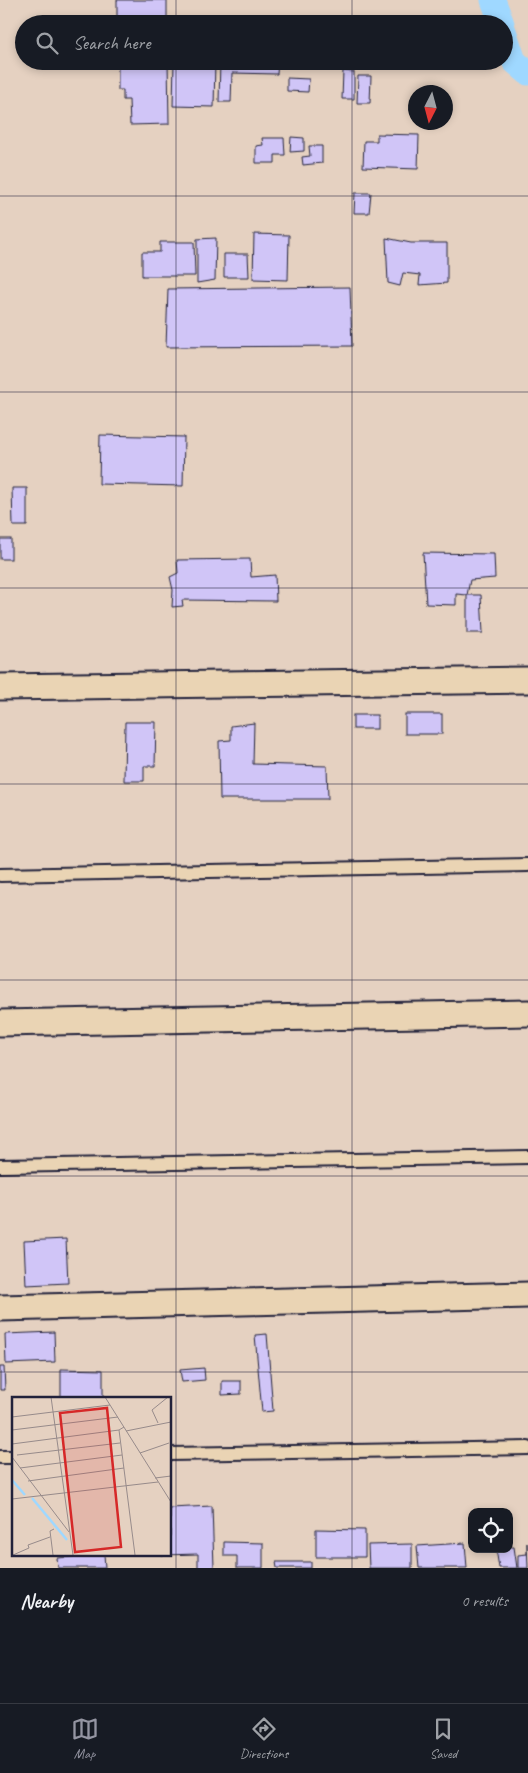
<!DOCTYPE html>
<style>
body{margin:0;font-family:Caveat,sans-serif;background:#242831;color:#f1f3f6}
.controls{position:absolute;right:15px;bottom:15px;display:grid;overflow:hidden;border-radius:10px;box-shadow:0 2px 8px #0003}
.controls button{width:45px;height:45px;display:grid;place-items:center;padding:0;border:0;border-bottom:1px solid #363941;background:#171b24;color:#f1f3f6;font:25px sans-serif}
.compass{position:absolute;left:408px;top:85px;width:45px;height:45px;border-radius:50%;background:#171b24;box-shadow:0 2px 8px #0003;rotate:186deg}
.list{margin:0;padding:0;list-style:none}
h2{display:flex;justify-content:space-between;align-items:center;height:65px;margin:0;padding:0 20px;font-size:21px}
h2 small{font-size:16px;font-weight:400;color:#9ea1a6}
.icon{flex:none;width:28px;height:28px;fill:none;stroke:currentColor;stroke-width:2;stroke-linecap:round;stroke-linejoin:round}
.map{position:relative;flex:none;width:528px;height:1568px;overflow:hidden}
.search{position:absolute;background:#171b24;box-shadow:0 2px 8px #0003;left:15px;right:15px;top:15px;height:55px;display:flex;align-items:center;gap:12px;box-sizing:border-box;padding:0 18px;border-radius:28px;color:#9ea1a6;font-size:19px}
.sheet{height:135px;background:#171b24}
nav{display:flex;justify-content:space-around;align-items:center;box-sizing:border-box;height:70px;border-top:1px solid #363941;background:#171b24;font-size:14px;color:#9ea1a6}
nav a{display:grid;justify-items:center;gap:2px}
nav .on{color:#9495a2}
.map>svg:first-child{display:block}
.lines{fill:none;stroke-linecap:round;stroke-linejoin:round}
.canal{stroke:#9fd8ff;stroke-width:25}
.building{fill:#d0c5f7;stroke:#22223b}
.service-casing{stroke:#22223b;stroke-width:16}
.minor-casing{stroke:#22223b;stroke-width:29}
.service{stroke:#ead4b4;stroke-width:12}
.minor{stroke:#ead4b4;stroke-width:25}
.grid{fill:none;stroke:#22223b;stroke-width:1;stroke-opacity:0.55}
.inset-river{fill:none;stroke:#9fd8ff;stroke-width:2.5}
.inset-road{fill:none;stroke:#978b8b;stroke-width:1}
.view{fill:#d62828;fill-opacity:0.15;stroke:#d62828;stroke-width:2.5}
.inset-edge{fill:none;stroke:#22223b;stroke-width:2.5}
</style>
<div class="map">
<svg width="528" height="1568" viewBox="0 0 528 1568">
<rect width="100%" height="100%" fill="#e5d1c1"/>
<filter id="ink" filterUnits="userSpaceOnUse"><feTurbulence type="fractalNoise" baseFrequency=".02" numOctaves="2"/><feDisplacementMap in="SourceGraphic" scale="10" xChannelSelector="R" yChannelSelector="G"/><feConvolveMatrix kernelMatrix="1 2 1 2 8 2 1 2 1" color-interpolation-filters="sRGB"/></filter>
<g filter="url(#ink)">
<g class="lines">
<g class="canal">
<path d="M493 0 502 24"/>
<path d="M504 31 514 61 528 73"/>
</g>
</g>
<g class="building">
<rect x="117" y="0" width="50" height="24"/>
<path d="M118 61H168L169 124 130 125 129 100H123V90H118Z"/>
<path d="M174 61H215L214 107 173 106Z"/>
<path d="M220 61H278L277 74 232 73 231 102H219Z"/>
<path d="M343 71 354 72V99H342Z"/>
<path d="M358 76H371L370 103H357Z"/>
<path d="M287 78 309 79 308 92 287 91Z"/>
<path d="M377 134 419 135 418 169 363 167 364 141H377Z"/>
<path d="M291 137 304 138V151L290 152Z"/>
<path d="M262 138H284L285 155H275V163H256V146L263 145Z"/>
<path d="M309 146H322V163L303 165 302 157 310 156Z"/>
<path d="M355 193H371L369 213H354Z"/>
<path d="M254 234 289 235 288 280 253 279Z"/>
<path d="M216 238 215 280 197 283V239Z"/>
<path d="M386 238 411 243H447V283L419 285 420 275 403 273 400 286 388 283Z"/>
<path d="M160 242H194L195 276H142V252H160Z"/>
<path d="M224 254H248L249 277H224Z"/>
<path d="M350 287 352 346 166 347 168 289Z"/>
<path d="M100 435 184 437 183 486 99 484Z"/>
<path d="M12 488H27V526H13Z"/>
<rect x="0" y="539" width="11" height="20"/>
<path d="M423 553 494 554 495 578 470 580 467 595 456 594V605L426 604Z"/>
<path d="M250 559 251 577 275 575 276 601 182 600 183 606 172 607 173 590 170 577 178 573 177 560Z"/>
<path d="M467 595H481L483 633H467Z"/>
<rect x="405" y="714" width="37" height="20"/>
<rect x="353" y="715" width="24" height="14"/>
<path d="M125 722H156L155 766H144V781H124Z"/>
<path d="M254 723 253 764 327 766 328 799H220L219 741 231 740V726Z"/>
<path d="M66 1239 68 1283 26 1285 24 1241Z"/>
<path d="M54 1332 55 1362 6 1364 5 1334Z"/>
<path d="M267 1334 273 1411 262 1412 255 1335Z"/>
<path d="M0 1367H4L5 1390H0Z"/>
<path d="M204 1368 205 1380 182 1382 180 1370Z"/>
<path d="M61 1369 103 1370V1398H61Z"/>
<path d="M222 1381H241V1394L222 1395Z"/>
<path d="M212 1506 214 1568H198V1554L162 1555 170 1554V1508Z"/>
<path d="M316 1529 365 1530V1557H316Z"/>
<path d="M224 1542 263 1543V1568H237V1556H224Z"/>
<path d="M465 1543 467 1568H419L417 1546Z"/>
<path d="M527 1543 528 1568H518V1555L527 1554Z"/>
<path d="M412 1544V1568H369L368 1545Z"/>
<path d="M509 1547H514L517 1568H499L496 1549H509Z"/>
<path d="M104 1554 105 1568H58L57 1558Z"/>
<path d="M276 1562H311V1568H277Z"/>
</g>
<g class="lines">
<g class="service-casing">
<g id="service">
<path d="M0 875 528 865"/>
<path d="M0 1166 528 1157"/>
<path d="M170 1454 528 1448"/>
<path d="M0 1457H14"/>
</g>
</g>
<g class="minor-casing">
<g id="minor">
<path d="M0 687 528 680"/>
<path d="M0 1023 528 1013"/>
<path d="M0 1308 528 1295"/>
</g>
</g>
<use href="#service" class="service"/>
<use href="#minor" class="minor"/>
</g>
</g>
<path class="grid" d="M176 0V24M352 0V24M176 61V1568M352 61V1568M0 196H528M0 392H528M0 588H528M0 784H528M0 980H528M0 1176H528M0 1372H528"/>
<g transform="translate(12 1397)">
<rect width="159" height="159" fill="#e5d1c1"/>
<path class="inset-river" d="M0 83 13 98M20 101 55 143"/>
<path class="inset-road" d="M39 0 61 158M93 0 159 105M0 20 98 8M146 26 140 13 156 0M112 30 107 33 123 158M0 33 106 20M114 34 159 25M0 47 107 33M128 56 157 46M5 58 108 46M0 60 57 135M8 71 110 58M143 81 159 79M16 84 112 71M0 102 146 85M1 158 17 151 16 148 38 140M41 158 38 134 42 132"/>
<path class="view" d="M95 11 109 150 63 155 48 16Z"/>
<rect width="159" height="159" class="inset-edge"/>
</g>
</svg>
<div class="controls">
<button><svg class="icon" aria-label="locate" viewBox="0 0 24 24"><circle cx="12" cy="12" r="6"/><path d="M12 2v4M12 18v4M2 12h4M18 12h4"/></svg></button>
</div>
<svg class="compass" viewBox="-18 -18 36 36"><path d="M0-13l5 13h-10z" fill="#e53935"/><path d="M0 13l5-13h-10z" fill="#9ea1a6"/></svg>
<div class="search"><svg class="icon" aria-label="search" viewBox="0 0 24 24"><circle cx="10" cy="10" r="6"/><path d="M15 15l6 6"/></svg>Search here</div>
</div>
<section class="sheet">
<h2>Nearby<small>0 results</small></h2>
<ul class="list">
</ul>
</section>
<nav>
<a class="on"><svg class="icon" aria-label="map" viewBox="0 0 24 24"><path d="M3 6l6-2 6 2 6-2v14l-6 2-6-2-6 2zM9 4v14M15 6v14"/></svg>Map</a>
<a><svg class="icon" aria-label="directions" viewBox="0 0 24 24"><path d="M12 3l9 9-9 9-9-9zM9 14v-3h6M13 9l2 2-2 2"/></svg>Directions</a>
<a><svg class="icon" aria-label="saved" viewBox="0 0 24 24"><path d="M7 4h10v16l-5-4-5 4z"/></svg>Saved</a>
</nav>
